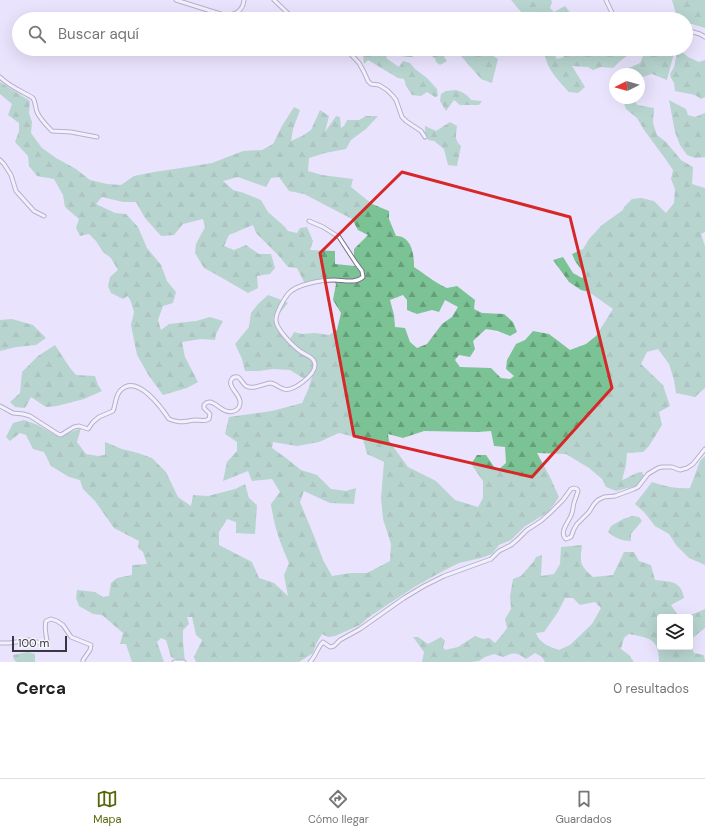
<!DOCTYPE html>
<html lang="es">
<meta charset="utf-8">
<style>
body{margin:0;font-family:"DM Sans",sans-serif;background:#f6f6f6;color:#222}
.controls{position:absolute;right:12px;bottom:12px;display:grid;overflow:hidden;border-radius:4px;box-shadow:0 4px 16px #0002}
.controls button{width:36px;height:36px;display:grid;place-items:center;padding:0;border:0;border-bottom:1px solid #e0e0e0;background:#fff;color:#222;font:20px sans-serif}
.compass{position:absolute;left:609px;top:68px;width:36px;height:36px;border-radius:50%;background:#fff;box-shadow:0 4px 16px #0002;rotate:265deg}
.scale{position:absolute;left:12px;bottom:10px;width:55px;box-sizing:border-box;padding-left:4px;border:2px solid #3a3744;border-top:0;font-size:11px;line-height:14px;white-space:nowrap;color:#3a3744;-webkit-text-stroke:3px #f5f4fa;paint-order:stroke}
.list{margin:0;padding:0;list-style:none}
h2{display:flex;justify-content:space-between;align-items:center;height:52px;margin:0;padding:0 16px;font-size:17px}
h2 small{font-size:13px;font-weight:400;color:#767676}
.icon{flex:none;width:22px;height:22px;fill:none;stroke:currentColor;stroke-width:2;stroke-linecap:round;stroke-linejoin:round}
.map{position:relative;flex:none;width:705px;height:662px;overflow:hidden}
.search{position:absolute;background:#fff;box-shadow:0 4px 16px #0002;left:12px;right:12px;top:12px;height:44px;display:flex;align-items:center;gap:10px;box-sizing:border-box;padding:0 14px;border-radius:22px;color:#767676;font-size:15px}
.sheet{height:116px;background:#fff}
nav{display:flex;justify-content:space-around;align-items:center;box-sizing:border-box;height:56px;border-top:1px solid #e0e0e0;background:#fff;font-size:11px;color:#767676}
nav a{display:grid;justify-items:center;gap:2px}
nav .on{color:#586509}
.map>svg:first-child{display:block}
.forest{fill:url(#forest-firs);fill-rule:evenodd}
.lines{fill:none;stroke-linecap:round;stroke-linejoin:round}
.street-casing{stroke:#78718d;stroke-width:5}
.street{stroke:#fff;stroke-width:3}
.marked{fill:none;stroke:#d62828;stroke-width:3;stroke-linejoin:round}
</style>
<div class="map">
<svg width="705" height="662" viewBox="0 0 705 662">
<defs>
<pattern id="forest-firs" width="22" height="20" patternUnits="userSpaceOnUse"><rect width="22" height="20" fill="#7bc294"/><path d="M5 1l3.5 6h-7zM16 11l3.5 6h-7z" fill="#669e7a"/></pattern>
</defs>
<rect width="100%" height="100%" fill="#eae3fd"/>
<g class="forest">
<path d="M511 0H551L552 2 550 8 554 12 565 6 572 15 589 13V16L585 17V19H543L538 18V19H518L522 13Z"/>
<path d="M672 0H705V28L692 24H686V19H680L676 14Z"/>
<path d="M361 49H409L408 50 413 57H407L388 54 386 58 399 67 403 61 410 63 415 69 427 78 437 89 438 96 435 97 427 92 421 96 412 95 406 86 404 79 398 78 368 60 364 64 363 56Z"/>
<path d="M420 49H461L471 56 478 52 490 54 498 59 492 83 481 79 461 56 453 55 447 53 444 57 447 61 440 65 436 62 435 58Z"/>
<path d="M545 49H551L557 59 564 57 561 53 560 49H643C630 52 623 58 613 68L601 67 593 70 588 67 572 66 585 87 578 93 569 92C559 81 543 66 545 49Z"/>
<path d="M656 49H675L667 80 652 74 639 78V74H622V71L640 63 643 56 655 50Z"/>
<path d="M678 49H679L688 57 699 62 705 60V97L701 99 695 95 675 91 674 83 671 78 670 74 674 67Z"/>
<path d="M0 82 30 101 29 113 32 122 31 133 42 148 56 158 76 169 90 180 107 184 121 185 134 176 154 172 181 168 212 163 243 151 262 150 273 144 282 126 294 107 300 110 293 129 291 141 302 136 311 130 320 110 329 116 325 132 336 116 340 117 341 128 344 126 347 120H359L366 116H378L366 129 351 140 346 149 325 153 309 158 308 171 322 175 353 179 351 187 372 204 389 211V219L396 236C398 236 400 236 402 237 413 242 414 257 414 267 425 274 435 283 447 288L457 286 475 300 474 309 482 313 504 314 513 322 517 332 510 336 498 331 486 329 473 341 475 349 470 357 459 355 455 360 460 367 491 368 501 378 510 379 514 376 506 369 507 360 516 344 525 340 533 331 549 334 570 350 586 344 596 336 613 309 589 292 581 290 569 282 553 260 563 257 573 273 582 278 586 276 575 261 572 254 583 249 589 239 602 225 623 210 624 207 632 199 641 198 654 201 666 213 674 203 675 189 671 179 673 170 664 157 644 130 637 118 626 109 622 98H634L637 105 654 108 653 123 657 135 666 142 681 160 693 167 692 184 705 188V232L701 234 705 246V388L695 397 676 393 674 380 669 364 658 349 647 352 641 364 663 385 670 406 659 412 662 425 649 446 643 452 627 453 626 465 622 480C629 478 635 472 642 472L644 476 636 486 616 491 606 487 602 479 589 468 566 454 537 453 550 477 559 497 548 512 524 527 511 540 499 545 492 554 481 558 459 563 443 571 416 586 369 617 360 625 335 636 328 637 322 634 316 644 313 653 299 662H196L194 657 202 640 196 635 192 617H187L189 624 183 630V642L185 662H181L171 657 166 640 161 638 157 642 164 662H132L126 644H120L123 633 102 615 93 614 79 606 76 598 77 590 95 592 103 597 109 596 111 583 117 578 132 575V565L147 564 143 552 138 548 139 541 114 528 95 501 83 489 80 480 69 477 51 466 44 452 33 449 26 435 20 433 10 441 6 437 13 423 24 420 38 425 59 437 81 428 77 442 86 454 98 456 105 455V442L122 449 138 453 152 458 166 472 178 497 191 506 193 495 208 496 235 489 245 484 249 498 257 505 255 534 236 533V522L227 519 219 532V545L252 562 259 578 274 583 288 596 284 575 289 563C280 543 274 526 271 504L280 492 272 479 252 481 248 471 223 481 227 462 237 451V442L225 434 229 417 272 411 302 403 308 390 312 377 303 378 290 370 273 369 259 371H245L242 359 235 344 249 327 251 313 258 304 268 295 279 299 288 303 277 316 273 318C275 328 281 335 289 341L294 332 302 334 315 333 329 335 337 330 341 313 333 300 336 284 332 278 321 279 305 284 297 268 288 267 278 255 256 233 253 225 229 235 224 246 234 250 246 245 259 254H271L275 268 270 274 257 276 258 288 248 293 217 275 204 268 195 253 196 244 205 227 203 219 183 224 174 235 161 236 145 218 136 202H123L102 197 96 204 115 213 126 214 138 227 147 248 161 265 167 281 176 292 173 303 163 306 158 320 161 330 169 324 196 321 210 317 223 321 216 334 215 340 201 339 182 342 185 357 198 382 187 388 163 395 149 376 137 355 131 325 134 312 131 302 128 296 123 299 111 293 108 286 110 277 118 270 111 258 103 252 96 241 89 234 80 236 76 228 79 219 65 207 63 195 54 179 37 176 29 166 28 156 15 142 19 131V123L8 115 12 104 0 94ZM238 177 266 187 271 178 279 177 289 191 304 194 352 219 358 230 368 235 354 249V258L363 272 361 273 355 266 335 264V251L310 250 313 241 307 227 300 228 297 233 288 231 284 226 268 212 261 200 244 193 233 190 223 181ZM403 295 407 300V310L417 314 432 310 439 312 445 300 458 307 452 317 442 324 427 344 417 348 410 342 405 328 395 327 394 315 390 300ZM424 431 478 432 491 431 494 446 505 447 506 463 497 471 486 455H477L471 464 483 481V498L478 507 455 500 436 481 408 467 389 441 388 434 403 438ZM339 433 363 439 367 454 384 462 381 498 383 519 391 544 390 561 367 573H351L332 576 323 560 316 541 300 502 304 491 330 503 354 504 356 488 346 491 331 489 317 475 301 470 286 458 272 448 273 442 297 446 319 442Z"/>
<path d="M456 90C462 92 467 94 471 100L482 101 479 105H460L454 100 446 111 440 101 441 94 446 91Z"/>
<path d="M669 100 686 109 688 115 695 117 705 113V157L695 158 687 155 680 145 675 132Z"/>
<path d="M450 122 457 126C456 135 454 140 461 146L457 166 448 165 444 149 434 141 428 140 425 133V126L436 131Z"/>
<path d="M12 319 33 325 46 338 36 345 16 347 0 351V320Z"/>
<path d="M55 345 70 368 76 375 95 376 98 385 102 391 84 399 57 406 46 407 31 397 25 408 15 407 10 402 20 393 22 372 38 356Z"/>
<path d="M705 456V565L689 558 676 545 669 534 655 526 644 512 635 504 652 482C664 486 676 489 690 488L700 461Z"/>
<path d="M632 516 639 517 642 521 631 534V541C622 541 615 538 608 532L611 526 623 519Z"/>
<path d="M582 545C580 562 579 565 593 577L613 575 624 552H634L639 561 651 565 655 580C670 582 681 580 684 598L671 605 679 617H660V647H690V643L694 653 704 655 705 662H659C659 638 649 638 629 634L624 638 621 649 629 655 634 662H545L542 657 535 653 526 659C516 652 514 652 503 657L494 654 485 657 479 661 470 662H422L424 652 413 637H418L428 644 441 637 445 641 443 647 445 650 458 647 475 636 483 639 489 638 495 643 502 635 507 628 505 619 511 609 510 596 513 579 521 576 534 561 536 557 542 555 541 576 554 574 560 564 561 547ZM565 598H573L580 605 595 602 601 608 592 624 570 645 559 650C550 647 539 643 536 633L544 632 558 612Z"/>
<path d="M705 609V628L690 640V617H681L696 613Z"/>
<path d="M28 652 35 654V662H17L14 660 13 655Z"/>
</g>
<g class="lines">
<g class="street-casing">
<g id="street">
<path d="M176 0 227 16C237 14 243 10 244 0"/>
<path d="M274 0 294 19"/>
<path d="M606 0 615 19"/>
<path d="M686 30 700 34 705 37"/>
<path d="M346 49 359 63 364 72 368 81 371 84 379 85 387 90 393 96 396 100 402 117 406 121 421 131 425 137"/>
<path d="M0 77C10 87 22 91 33 98 36 103 35 107 37 112 40 119 46 125 52 131L71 132 97 137"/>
<path d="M0 160 4 164 11 175 16 191 34 211 44 216"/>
<path d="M0 406 13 413 23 414 30 416 58 434 61 435 74 427 79 426 88 429 93 422 99 417 113 411C116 404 115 395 121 390 137 374 161 407 169 419 180 424 185 421 196 420 201 420 205 422 209 419L210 414 204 408V405C205 404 206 402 209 402 216 401 223 415 234 411 237 410 238 409 239 407 243 399 235 393 232 387 229 382 231 376 238 377 241 379 243 384 246 386 253 390 263 384 270 383 275 383 279 388 284 389 293 392 315 375 315 365 315 357 305 355 300 351 293 346 277 330 276 321 275 314 284 299 288 294 296 284 322 280 334 280 343 280 355 284 363 277L362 271 356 263 339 237 323 227 309 221"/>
<path d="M0 643H9L29 640 44 644 46 643 47 641C46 634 44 628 46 621L51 619 57 621 63 625 71 637 91 645 90 650 83 660V662"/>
<path d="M174 662H184"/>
<path d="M310 662C316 656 317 648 323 642L330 647 334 646 340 640 360 629 404 598 424 586 444 576 491 559 499 551 511 545 518 539 527 530 541 521 550 513 563 500 571 489 574 488 577 489 578 491C577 495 575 499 574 503 573 506 573 510 572 513 570 521 558 532 566 539L571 537 574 529 577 524 589 512 594 504 598 500 604 497 615 496 634 489 638 487 648 474 658 468 662 467H672L680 470 687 468 693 464 705 449"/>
</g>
</g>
<use href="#street" class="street"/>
</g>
<path d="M0 0H705V662H0ZM402 172 570 217 612 388 532 477 354 436 320 253Z" fill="#eae3fd" fill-opacity=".55" fill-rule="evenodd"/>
<path class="marked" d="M402 172 570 217 612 388 532 477 354 436 320 253Z"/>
</svg>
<div class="controls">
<button><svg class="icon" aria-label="layers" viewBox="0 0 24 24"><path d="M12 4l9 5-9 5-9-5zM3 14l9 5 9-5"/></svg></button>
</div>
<svg class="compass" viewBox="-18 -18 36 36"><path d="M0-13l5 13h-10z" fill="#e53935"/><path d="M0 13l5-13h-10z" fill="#767676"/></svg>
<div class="scale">100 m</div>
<div class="search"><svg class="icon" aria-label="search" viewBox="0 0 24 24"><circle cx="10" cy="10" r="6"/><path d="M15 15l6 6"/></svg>Buscar aquí</div>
</div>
<section class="sheet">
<h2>Cerca<small>0 resultados</small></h2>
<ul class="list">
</ul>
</section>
<nav>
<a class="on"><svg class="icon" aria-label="map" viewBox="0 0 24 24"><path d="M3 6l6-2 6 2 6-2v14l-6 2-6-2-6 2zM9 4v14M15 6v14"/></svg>Mapa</a>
<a><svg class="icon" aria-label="directions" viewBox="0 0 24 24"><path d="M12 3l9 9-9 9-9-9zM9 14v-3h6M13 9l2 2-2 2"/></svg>Cómo llegar</a>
<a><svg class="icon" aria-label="saved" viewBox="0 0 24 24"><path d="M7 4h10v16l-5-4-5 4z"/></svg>Guardados</a>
</nav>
